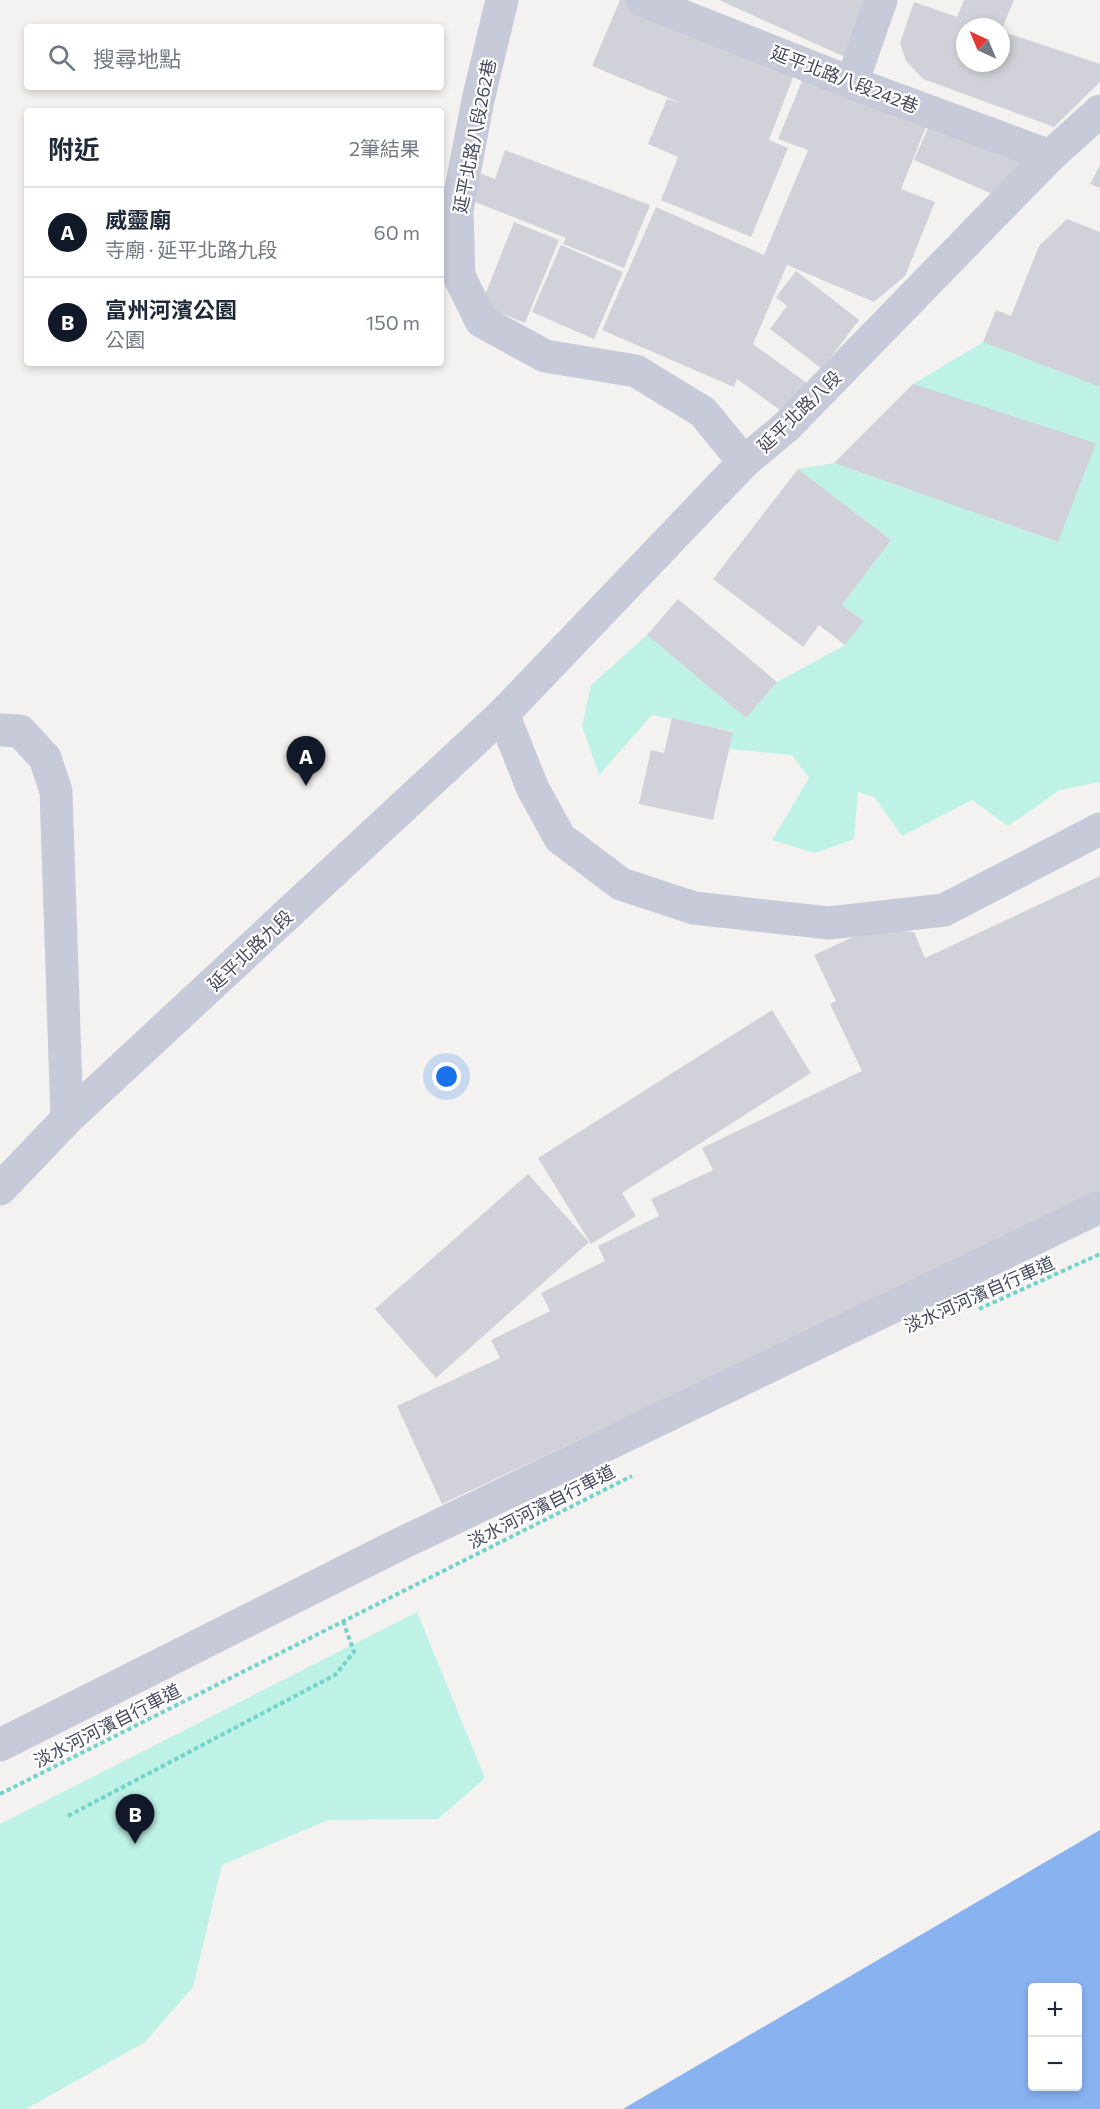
<!DOCTYPE html>
<html lang="zh-TW">
<meta charset="utf-8">
<style>
body{margin:0;font-family:Commissioner,"Noto Sans TC",sans-serif;background:#f6f6f7;color:#1f2937}
.controls{position:absolute;right:18px;bottom:18px;display:grid;overflow:hidden;border-radius:6px;box-shadow:0 3px 9px #0003}
.controls button{width:54px;height:54px;display:grid;place-items:center;padding:0;border:0;border-bottom:2px solid #e0e1e3;background:#fff;color:#1f2937;font:30px sans-serif}
.compass{position:absolute;left:956px;top:18px;width:54px;height:54px;border-radius:50%;background:#fff;box-shadow:0 3px 9px #0003;rotate:316deg}
.you{position:absolute;left:447px;top:1077px;width:21px;height:21px;margin:-15px;border:4px solid #fff;border-radius:50%;background:#1a73e8;box-shadow:0 0 0 9px #1a73e833}
.badge{display:grid;place-items:center;width:39px;height:39px;border-radius:50%;background:#111827;color:#fff;font-size:20px;font-weight:700}
.pin{position:absolute;translate:-50% -50px;filter:drop-shadow(0 2px 3px #0008)}
.pin::after{content:'';position:absolute;top:32px;width:21px;height:18px;background:inherit;clip-path:polygon(0 0,100% 0,50% 100%)}
.list{margin:0;padding:0;list-style:none}
h2{display:flex;justify-content:space-between;align-items:center;height:78px;margin:0;padding:0 24px;font-size:26px}
h2 small{font-size:20px;font-weight:400;color:#747a83}
.list li{display:grid;grid-template-columns:39px 1fr auto;gap:18px;align-items:center;box-sizing:border-box;height:90px;padding:0 24px;border-top:2px solid #e0e1e3}
.list b{display:block;font-size:22px;white-space:nowrap}
.list p{margin:0;font-size:20px;white-space:nowrap;color:#747a83}
.list em{font-size:20px;font-style:normal;color:#747a83}
.icon{flex:none;width:33px;height:33px;fill:none;stroke:currentColor;stroke-width:2;stroke-linecap:round;stroke-linejoin:round}
.map{position:relative;flex:none;width:1100px;height:2109px;overflow:hidden}
.search{position:absolute;background:#fff;box-shadow:0 3px 9px #0003;left:24px;top:24px;width:420px;height:66px;display:flex;align-items:center;gap:15px;box-sizing:border-box;padding:0 21px;border-radius:6px;color:#747a83;font-size:22px}
.panel{position:absolute;background:#fff;box-shadow:0 3px 9px #0003;left:24px;top:108px;width:420px;height:258px;border-radius:6px}
.map>svg:first-child{display:block}
.green{fill:#bef2e7}
.water{fill:#89b2f1;fill-rule:evenodd}
.building{fill:#d1d1d9;fill-rule:evenodd}
.lines{fill:none;stroke-linecap:round;stroke-linejoin:round}
.path{stroke:#74d3ca;stroke-width:4;stroke-dasharray:4.5 3;stroke-linecap:butt}
.minor{stroke:#c7cad9;stroke-width:33}
.labels{text-anchor:middle;dominant-baseline:central;stroke-width:4.5;stroke-linejoin:round;paint-order:stroke}
.street-label{font-size:18px;fill:#484b60;stroke:#fff}
</style>
<div class="map">
<svg width="1100" height="2109" viewBox="0 0 1100 2109">
<rect width="100%" height="100%" fill="#f4f2f1"/>
<g class="green">
<path d="M983 342 1100 387V782L1060 790 1008 826 972 800 902 836 874 797 858 792 854 839 815 853 772 840 809 778 792 755 729 749 733 731 652 715 599 775 582 726 591 685 647 635 746 718 777 682 845 645 864 621 842 605 891 540 798 469 834 463 1058 542 913 384Z"/>
<path d="M417 1612 485 1778 438 1819 328 1820 222 1865 193 1987 145 2042 26 2109H0V1824Z"/>
</g>
<path class="water" d="M1100 1830V2109H623ZM1032 1988H1078V2086H1032Z"/>
<g class="building">
<path d="M620 0H679L803 51 769 140 788 148 751 237 661 200 678 157 648 144 667 99 681 103 592 66Z"/>
<path d="M719 0H889L858 63Z"/>
<path d="M964 0H1014L1001 31 1100 64V82L1054 127 923 79 906 61 900 43 914 2 957 17ZM965 27H1001V63H965Z"/>
<path d="M812 57 934 107 901 189 935 202 905 276 874 302 787 265 753 344 811 386 787 415 737 379 734 387 602 330 656 207 764 255 808 150 778 139Z"/>
<path d="M936 110 1026 149 1004 199 914 160Z"/>
<path d="M505 150 650 205 624 268 563 244 566 238 470 200 480 173 495 179Z"/>
<path d="M1100 165V188L1090 184Z"/>
<path d="M1067 219 1100 232V387L983 342 996 310 1011 316 1039 246Z"/>
<path d="M514 222 559 240 525 323 481 305Z"/>
<path d="M561 245 623 272 594 339 532 312Z"/>
<path d="M796 271 859 320 822 369 770 329 787 306 776 297Z"/>
<path d="M913 384 1096 443 1058 542 834 463Z"/>
<path d="M798 469 891 540 842 605 864 621 845 645 819 625 803 647 713 579Z"/>
<path d="M678 599 777 682 746 718 647 635Z"/>
<path d="M672 718 733 732 713 820 639 804 651 750 664 753Z"/>
<path d="M1100 876V1194L442 1504 397 1406 500 1358 491 1340 550 1311 541 1293 605 1261 598 1246 659 1216 651 1199 713 1170 702 1148 862 1071 830 1004 836 1001 814 955 870 929 914 932 925 958Z"/>
<path d="M772 1010 811 1073 622 1193 636 1216 591 1244 538 1158Z"/>
<path d="M528 1174 589 1242 436 1378 375 1309Z"/>
</g>
<g class="lines">
<g class="path">
<path d="M979 1309 1100 1254"/>
<path d="M0 1794 632 1476"/>
<path d="M68 1816 335 1675 354 1652 343 1621"/>
</g>
<g class="minor">
<path d="M502 0 478 100 457 210 459 276 481 321 545 356 636 371 703 412 744 462"/>
<path d="M642 0 852 83 1050 156"/>
<path d="M852 83 881 0"/>
<path d="M503 714 533 789 560 838 621 884 694 908 829 923 944 910 1100 829"/>
<path d="M0 730 20 731 45 758 56 791 67 1119"/>
<path d="M0 1189 67 1119 503 714 744 462 787 426 1050 156 1100 111"/>
<path d="M0 1745 392 1548 1100 1207"/>
</g>
</g>
<g class="labels">
<g class="street-label">
<text transform="translate(845 79) rotate(21)">延平北路八段242巷</text>
<text transform="translate(474 136) rotate(-79)">延平北路八段262巷</text>
<text transform="translate(799 411) rotate(-44)">延平北路八段</text>
<text transform="translate(250 950) rotate(-43)">延平北路九段</text>
<text transform="translate(979 1294) rotate(-24)">淡水河河濱自行車道</text>
<text transform="translate(541 1506) rotate(-27)">淡水河河濱自行車道</text>
<text transform="translate(107 1725) rotate(-27)">淡水河河濱自行車道</text>
</g>
</g>
</svg>
<div class="controls">
<button>+</button>
<button>−</button>
</div>
<svg class="compass" viewBox="-18 -18 36 36"><path d="M0-13l5 13h-10z" fill="#e53935"/><path d="M0 13l5-13h-10z" fill="#747a83"/></svg>
<div class="you"></div>
<div class="pin badge" style="left:306px;top:786px">A</div>
<div class="pin badge" style="left:135px;top:1844px">B</div>
<div class="search"><svg class="icon" aria-label="search" viewBox="0 0 24 24"><circle cx="10" cy="10" r="6"/><path d="M15 15l6 6"/></svg>搜尋地點</div>
<section class="panel">
<h2>附近<small>2筆結果</small></h2>
<ul class="list">
<li><span class="badge">A</span><div><b>威靈廟</b><p>寺廟 · 延平北路九段</p></div><em>60 m</em></li>
<li><span class="badge">B</span><div><b>富州河濱公園</b><p>公園</p></div><em>150 m</em></li>
</ul>
</section>
</div>
